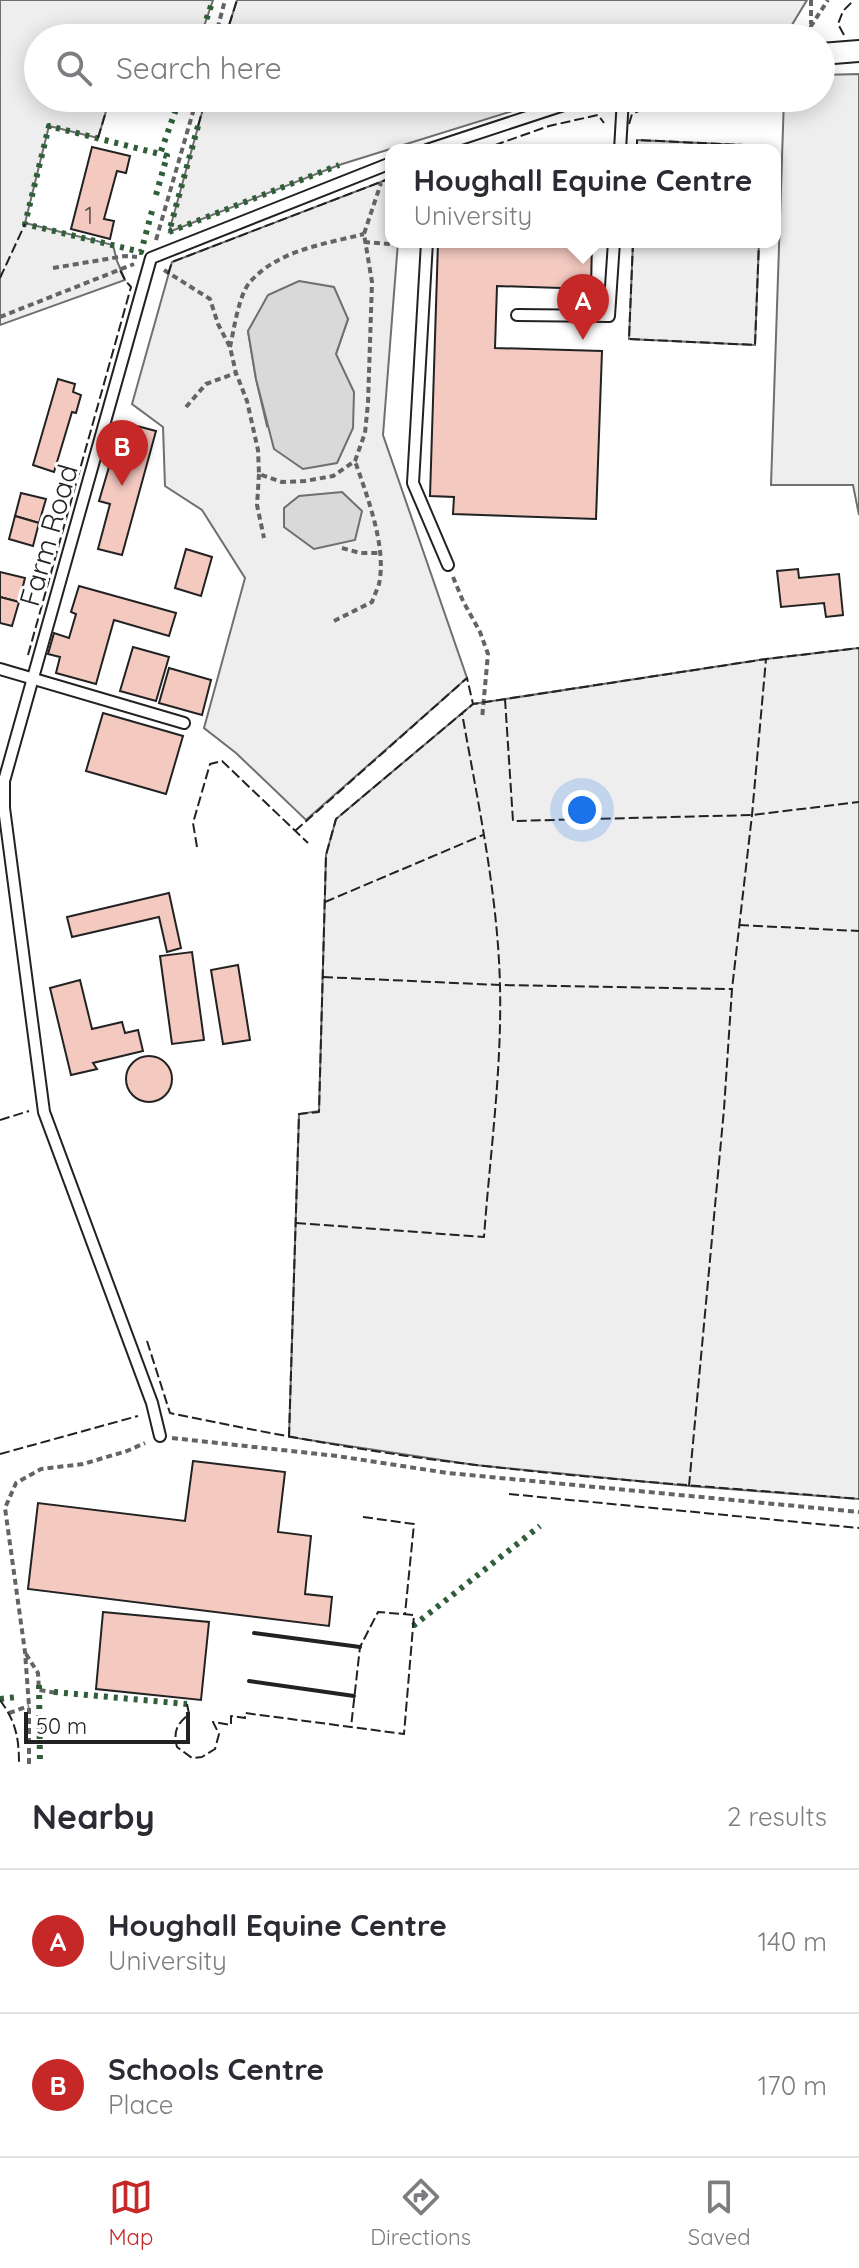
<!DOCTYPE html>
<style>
body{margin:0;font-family:Quicksand,sans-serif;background:#f2f2f3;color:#2b2b33}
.scale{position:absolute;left:24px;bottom:20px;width:166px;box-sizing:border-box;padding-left:8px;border:4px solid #222;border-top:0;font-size:22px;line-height:28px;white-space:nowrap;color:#222;-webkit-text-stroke:6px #fff;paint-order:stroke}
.you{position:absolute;left:582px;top:810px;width:28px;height:28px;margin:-20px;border:6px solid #fff;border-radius:50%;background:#1a73e8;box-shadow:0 0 0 12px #1a73e833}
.badge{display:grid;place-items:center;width:52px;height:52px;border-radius:50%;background:#c62828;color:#fff;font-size:26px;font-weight:700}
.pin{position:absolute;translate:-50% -66px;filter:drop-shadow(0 2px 4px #0008)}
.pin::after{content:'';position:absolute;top:42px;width:28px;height:24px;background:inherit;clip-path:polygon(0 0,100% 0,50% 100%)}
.popup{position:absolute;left:385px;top:144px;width:396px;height:104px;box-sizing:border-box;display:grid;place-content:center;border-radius:16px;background:#fff;filter:drop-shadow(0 2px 6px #0005);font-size:26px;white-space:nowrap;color:#7c7c81}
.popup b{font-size:30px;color:#2b2b33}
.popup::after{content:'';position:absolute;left:50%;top:100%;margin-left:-16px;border:16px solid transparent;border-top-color:#fff}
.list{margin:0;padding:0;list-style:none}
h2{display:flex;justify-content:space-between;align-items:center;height:104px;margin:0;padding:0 32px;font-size:34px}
h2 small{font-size:26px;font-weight:400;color:#7c7c81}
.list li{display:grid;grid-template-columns:52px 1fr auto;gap:24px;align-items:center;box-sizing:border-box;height:144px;padding:0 32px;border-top:2px solid #e1e1e2}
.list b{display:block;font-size:30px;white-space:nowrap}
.list p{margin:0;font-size:26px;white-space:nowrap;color:#7c7c81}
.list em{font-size:26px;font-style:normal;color:#7c7c81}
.icon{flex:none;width:44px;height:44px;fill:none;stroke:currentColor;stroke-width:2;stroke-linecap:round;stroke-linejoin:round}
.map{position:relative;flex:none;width:859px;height:1764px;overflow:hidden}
.search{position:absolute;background:#fff;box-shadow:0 4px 20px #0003;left:24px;right:24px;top:24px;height:88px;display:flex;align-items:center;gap:20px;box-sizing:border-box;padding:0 28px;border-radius:44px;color:#7c7c81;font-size:30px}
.sheet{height:392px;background:#fff}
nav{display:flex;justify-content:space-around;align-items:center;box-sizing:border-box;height:112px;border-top:2px solid #e1e1e2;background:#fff;font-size:22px;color:#7c7c81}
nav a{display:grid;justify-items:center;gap:4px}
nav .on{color:#c62828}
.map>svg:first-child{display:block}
.green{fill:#eee;stroke:#6f6f6f;stroke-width:2;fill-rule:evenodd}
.water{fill:#d9d9d9;stroke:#6f6f6f;stroke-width:2}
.building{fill:#f3c9c0;stroke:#222;stroke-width:2}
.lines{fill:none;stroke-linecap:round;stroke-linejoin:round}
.service-casing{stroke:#222;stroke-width:14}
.minor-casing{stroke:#222;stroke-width:24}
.path{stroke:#646464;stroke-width:4;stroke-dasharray:6 4;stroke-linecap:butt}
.service{stroke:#fff;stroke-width:10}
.minor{stroke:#fff;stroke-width:20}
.hedge{stroke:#2f5e38;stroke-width:6;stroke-dasharray:4 6;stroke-linecap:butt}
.fence{stroke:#222;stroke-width:2;stroke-dasharray:10 4;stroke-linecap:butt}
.wall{stroke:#222;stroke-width:4}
.labels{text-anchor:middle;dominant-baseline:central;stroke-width:6;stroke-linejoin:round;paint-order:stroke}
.number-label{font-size:24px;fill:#564c4a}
.street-label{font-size:28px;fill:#222;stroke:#fff}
</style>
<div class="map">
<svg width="859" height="1764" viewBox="0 0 859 1764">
<rect width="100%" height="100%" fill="#fff"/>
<g class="green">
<path d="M0 0H213L200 38H38V98H110L98 138 49 126 25 223 113 245 117 261 125 280 0 325Z"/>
<path d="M237 0H807L784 38H225Z"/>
<path d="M859 74V515L853 485H771L784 98H821V75Z"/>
<path d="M206 98H554L339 165 169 232Z"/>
<path d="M637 140 764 146V150H637Z"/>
<path d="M391 178V242H398L383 435 467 678 306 820 236 753 204 728 245 578 202 510 165 486 163 427 132 404 172 262ZM348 319 336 354 267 426 256 379 248 331Z"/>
<path d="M633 242H759L755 345 629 339Z"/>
<path d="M859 648V1499L689 1486 475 1465 289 1437 299 1114 319 1111 326 855 336 819 473 704 766 659Z"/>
</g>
<g class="water">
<path d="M299 281 334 287 348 319 336 354 354 392 353 428 337 463 303 469 274 449 256 379 248 331 268 295Z"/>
<path d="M342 492 362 511 355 540 314 549 284 527V508L299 496Z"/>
</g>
<g class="building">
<path d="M92 147 130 156 126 173 117 171 104 219 114 221 110 239 71 229Z"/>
<path d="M438 242H592L591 289 497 286 495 348 602 351 596 519 453 514 454 497 430 496Z"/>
<path d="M58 379 75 384 73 392 81 395 76 413 72 412 54 472 33 465Z"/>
<path d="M133 425 156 431 122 555 98 549 110 504 99 501 109 467 121 470Z"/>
<path d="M21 493 46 499 39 523 15 516Z"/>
<path d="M15 516 39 523 33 546 9 539Z"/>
<path d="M186 549 212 557 201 596 175 588Z"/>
<path d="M798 569 799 578 839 574 843 615 826 617 824 603 781 607 777 571Z"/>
<path d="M0 572 25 578 19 602 0 597Z"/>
<path d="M79 586 176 613 169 636 114 620 96 684 56 673 60 657 48 654 54 633 69 638 76 614 71 612Z"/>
<path d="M0 597 19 602 12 626 0 623Z"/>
<path d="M133 647 169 657 156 701 120 691Z"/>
<path d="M169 668 211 680 202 715 159 703Z"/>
<path d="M103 713 183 736 166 794 86 771Z"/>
<path d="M169 893 181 948 167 952 159 917 72 937 67 917Z"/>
<path d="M192 952 204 1040 172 1044 160 956Z"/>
<path d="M238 965 250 1040 223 1044 211 970Z"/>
<path d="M80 980 92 1029 122 1022 125 1033 138 1030 143 1051 93 1063 97 1069 71 1075 50 988Z"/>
<circle cx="149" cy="1079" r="23"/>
<path d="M193 1461 285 1472 278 1532 311 1536 305 1594 332 1597 329 1626 28 1589 38 1503 185 1521Z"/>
<path d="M103 1612 209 1622 201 1700 96 1689Z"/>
</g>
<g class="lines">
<g class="service-casing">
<g id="service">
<path d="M427 150 585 98"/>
<path d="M620 150 623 98"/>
<path d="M427 242 413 483 448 565"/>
<path d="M517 315 609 316 614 242"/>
<path d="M0 669 184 723"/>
<path d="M160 1436 152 1403 44 1112 4 808V781L151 258 391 163"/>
</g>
</g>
<g class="minor-casing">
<path id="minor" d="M821 54 859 51"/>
</g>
<g class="path">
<path d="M811 0V24"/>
<path d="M811 37V26L828 0"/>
<path d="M215 38 225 0"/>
<path d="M156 240 197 98"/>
<path d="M364 242 413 246"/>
<path d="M53 268 125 256 137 257"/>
<path d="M164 270 210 299 218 324 230 347 236 373 247 401 258 450 259 474 282 482 305 481 333 476 355 461 365 433 368 403 372 282 364 234 381 183"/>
<path d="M0 317 134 264"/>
<path d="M230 347C234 329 239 294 250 282 278 250 325 244 364 234"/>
<path d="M186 407 206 384 236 373"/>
<path d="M259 474 257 505 264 538"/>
<path d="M342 548 360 553H379"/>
<path d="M453 577 463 601 480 632 488 654 482 719"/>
<path d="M334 621 372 602C374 596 377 590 379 584 387 547 367 496 355 461"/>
<path d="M172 1438 337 1456 448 1473 859 1512"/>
<path d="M26 1654 38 1673 39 1690 57 1693"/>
<path d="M9 1713 29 1706"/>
<path d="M29 1764V1706L25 1652 5 1508 16 1483 41 1469 83 1464 127 1451 145 1443"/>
</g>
<use href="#service" class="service"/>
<use href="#minor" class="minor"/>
<g class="hedge">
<path d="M200 38 213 0"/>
<path d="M198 126 169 232 339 165"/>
<path d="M156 195 167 156 160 154"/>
<path d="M152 211 141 252 25 224 49 126 160 154 180 98"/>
<path d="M413 1626 540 1526"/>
<path d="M39 1685 40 1764"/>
<path d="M54 1692 187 1704"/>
<path d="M0 1699 17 1697"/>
</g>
<g class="fence">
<path d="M844 35 838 24 843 11 854 0"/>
<path d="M225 38 237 0"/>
<path d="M629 124 632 114 668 98"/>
<path d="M198 126 206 98"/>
<path d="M98 138 110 98"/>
<path d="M481 150 549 126 598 115 604 123"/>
<path d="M637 150V140L764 146 763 150"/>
<path d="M633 242 629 339 755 345 759 242"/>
<path d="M168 274 172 262 391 178"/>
<path d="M0 278 25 224"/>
<path d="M28 655 131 287 125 280 120 270"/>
<path d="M505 699 513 821 752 815 859 802"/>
<path d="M295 831 467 678 473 704"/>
<path d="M197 847 193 823 210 764 222 761 308 843"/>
<path d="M325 902 483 835"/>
<path d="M739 925 859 931"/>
<path d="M323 977 500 985 732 989"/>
<path d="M0 1120 29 1111"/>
<path d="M296 1223 484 1237C490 1154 502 1070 500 986 498 895 478 803 462 713"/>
<path d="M147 1341 170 1413C271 1434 373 1453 476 1465 604 1480 731 1488 859 1499"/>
<path d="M289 1437 299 1114 319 1112 326 855 336 819 473 704 766 659 859 648"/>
<path d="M0 1454 138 1416"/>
<path d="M689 1486 724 1109 732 989 752 815 766 659"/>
<path d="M509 1494 859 1528"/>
<path d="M363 1517 414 1524 405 1614H403"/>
<path d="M0 1700C16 1722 19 1738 19 1764"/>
<path d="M187 1704 189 1714C177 1724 173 1731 177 1747L192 1758 202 1757 215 1749 219 1734 213 1722 231 1725V1716L245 1718V1713L404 1734 414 1615 378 1612 360 1647 351 1727"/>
</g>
<g class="wall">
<path d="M254 1633 360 1647"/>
<path d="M249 1681 354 1696"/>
</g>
</g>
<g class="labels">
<g class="number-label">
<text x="89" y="215">1</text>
</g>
<g class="street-label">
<text transform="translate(48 535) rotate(-74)">Farm Road</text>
</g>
</g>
</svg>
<div class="scale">50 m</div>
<div class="you"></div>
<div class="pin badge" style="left:583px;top:340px">A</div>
<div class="popup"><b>Houghall Equine Centre</b>University</div>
<div class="pin badge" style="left:122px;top:486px">B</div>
<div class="search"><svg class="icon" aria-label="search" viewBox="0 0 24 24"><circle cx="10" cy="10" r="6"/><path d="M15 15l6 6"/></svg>Search here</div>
</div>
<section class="sheet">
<h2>Nearby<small>2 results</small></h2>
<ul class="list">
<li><span class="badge">A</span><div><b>Houghall Equine Centre</b><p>University</p></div><em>140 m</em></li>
<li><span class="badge">B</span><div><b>Schools Centre</b><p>Place</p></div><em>170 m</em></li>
</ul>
</section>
<nav>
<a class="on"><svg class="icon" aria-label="map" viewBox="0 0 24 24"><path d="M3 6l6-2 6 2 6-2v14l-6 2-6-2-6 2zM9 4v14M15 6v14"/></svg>Map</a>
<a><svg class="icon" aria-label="directions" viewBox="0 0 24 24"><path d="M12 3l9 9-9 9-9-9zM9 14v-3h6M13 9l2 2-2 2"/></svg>Directions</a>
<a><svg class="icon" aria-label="saved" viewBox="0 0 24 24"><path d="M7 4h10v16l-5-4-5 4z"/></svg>Saved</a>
</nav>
